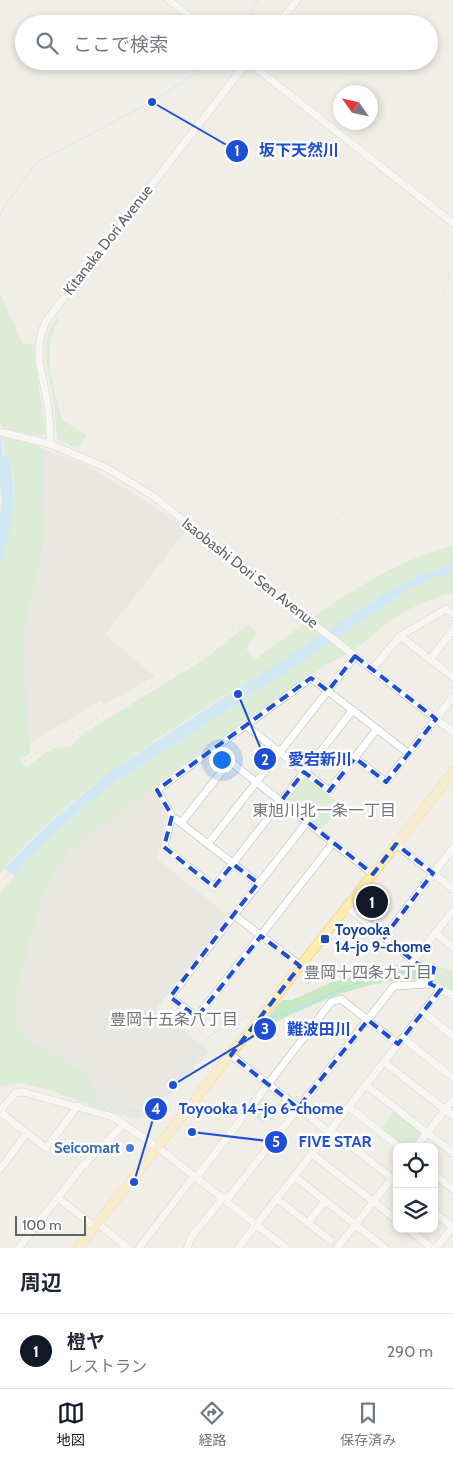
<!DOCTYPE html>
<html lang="ja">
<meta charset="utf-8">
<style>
body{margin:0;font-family:Cabin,"Noto Sans JP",sans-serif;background:#f6f6f7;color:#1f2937}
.controls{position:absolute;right:15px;bottom:15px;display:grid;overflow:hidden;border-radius:10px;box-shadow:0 2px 8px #0003}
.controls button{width:45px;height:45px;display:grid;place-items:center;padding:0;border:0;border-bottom:1px solid #e0e1e3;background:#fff;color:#1f2937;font:25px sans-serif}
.compass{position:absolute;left:333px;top:85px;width:45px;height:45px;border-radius:50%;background:#fff;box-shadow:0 2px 8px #0003;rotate:304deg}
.scale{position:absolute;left:15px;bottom:12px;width:71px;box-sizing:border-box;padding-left:5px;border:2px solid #5f6468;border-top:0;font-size:14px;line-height:18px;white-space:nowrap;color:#5f6468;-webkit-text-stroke:4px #fff;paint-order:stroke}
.you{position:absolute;left:221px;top:759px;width:18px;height:18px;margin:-12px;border:4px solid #fff;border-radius:50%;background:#1a73e8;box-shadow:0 0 0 8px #1a73e833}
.badge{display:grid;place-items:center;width:32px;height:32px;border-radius:50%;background:#111827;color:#fff;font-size:16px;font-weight:700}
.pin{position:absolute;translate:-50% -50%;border:2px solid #fff;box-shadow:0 1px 5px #0006}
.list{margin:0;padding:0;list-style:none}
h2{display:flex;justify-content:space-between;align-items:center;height:65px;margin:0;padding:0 20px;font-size:21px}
h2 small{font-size:16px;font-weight:400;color:#747a83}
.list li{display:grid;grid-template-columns:32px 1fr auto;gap:15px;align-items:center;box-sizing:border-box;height:75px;padding:0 20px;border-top:1px solid #e0e1e3}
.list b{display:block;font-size:19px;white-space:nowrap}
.list p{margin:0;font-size:16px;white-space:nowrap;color:#747a83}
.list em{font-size:16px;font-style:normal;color:#747a83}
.icon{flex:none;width:28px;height:28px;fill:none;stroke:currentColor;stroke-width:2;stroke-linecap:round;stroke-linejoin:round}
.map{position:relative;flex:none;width:453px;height:1248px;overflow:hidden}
.search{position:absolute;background:#fff;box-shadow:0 2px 8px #0003;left:15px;right:15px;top:15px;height:55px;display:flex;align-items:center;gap:12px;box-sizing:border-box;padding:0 18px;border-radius:28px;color:#747a83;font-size:19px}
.sheet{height:140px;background:#fff}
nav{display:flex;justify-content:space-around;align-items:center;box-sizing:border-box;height:70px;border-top:1px solid #e0e1e3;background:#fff;font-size:14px;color:#747a83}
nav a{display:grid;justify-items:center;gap:2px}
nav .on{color:#111827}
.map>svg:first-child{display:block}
.industrial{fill:#e0ddda}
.green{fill:#c6e9c3}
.water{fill:#aae0ff}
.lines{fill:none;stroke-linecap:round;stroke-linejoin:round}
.stream{stroke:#aae0ff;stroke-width:1}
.minor-casing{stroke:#b5b8bc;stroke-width:8}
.major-casing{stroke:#f8c05a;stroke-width:10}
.minor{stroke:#fff;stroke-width:7}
.major{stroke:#ffecaf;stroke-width:9}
.rail{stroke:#b6b7b8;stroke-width:1;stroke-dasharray:1 6;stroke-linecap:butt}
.marked{fill:none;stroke:#1d4ed8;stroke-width:4;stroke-dasharray:10 6;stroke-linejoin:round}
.transit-dot{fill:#1a4fb4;stroke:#fff;stroke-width:2}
.shop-dot{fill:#3f7fe0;stroke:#fff;stroke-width:2}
.labels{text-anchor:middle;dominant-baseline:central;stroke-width:5;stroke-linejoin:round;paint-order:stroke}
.street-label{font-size:15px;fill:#5f6468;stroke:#fff}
.transit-label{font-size:15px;font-weight:bold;fill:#164399;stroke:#fff;text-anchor:start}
.shop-label{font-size:15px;font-weight:bold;fill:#366cbe;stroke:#fff;text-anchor:end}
.neighbourhood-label{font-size:16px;fill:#70767a;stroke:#fff}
.leader{fill:none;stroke:#1d4ed8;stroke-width:2}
.callout-dot{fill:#1d4ed8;stroke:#fff;stroke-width:2}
.mark-label{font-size:15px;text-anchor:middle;font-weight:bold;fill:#fff}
.callout-label{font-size:16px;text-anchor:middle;font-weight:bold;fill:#1d4ed8;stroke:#fff;stroke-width:5;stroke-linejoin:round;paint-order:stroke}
</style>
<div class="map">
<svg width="453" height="1248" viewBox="0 0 453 1248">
<rect width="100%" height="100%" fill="#f1eee8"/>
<g class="industrial">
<path d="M43 449 84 464 143 499 187 529 105 635 155 676 103 705 101 700 27 745 23 640 45 538Z"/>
<path d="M151 788 166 814 157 859 227 915 156 1009 209 1051 155 1113 138 1119 111 1113 98 1100 85 1071 28 1040 16 1024V994L45 889 71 848Z"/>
</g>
<g class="green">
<path d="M0 293 22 343 34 345 35 363 46 433 41 436 3 429 0 421Z"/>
<path d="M57 317 59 318C40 355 54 383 62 420L87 435 78 449 57 439 55 410 45 354 48 333Z"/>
<path d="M2 438 19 440 43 449 45 538 23 640 30 754 21 759 26 767 53 748 71 747 81 735 203 660 249 624 257 633 246 648 254 660C315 617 379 564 453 546V592C430 599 405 609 386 624 370 637 352 654 332 661L151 788 71 848 45 889 16 994V1024L28 1040 85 1071 98 1100 111 1113 51 1090 21 1083 0 1086V892L15 877 23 863 31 855 93 800 119 780 269 684 322 635C213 706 84 773 0 873V564C7 545 19 490 12 471 7 456 3 457 2 438Z"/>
<path d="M305 777 341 805 322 829 286 801Z"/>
<path d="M412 964 435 965 453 971V991C395 959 310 1007 256 1031L282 1000H292L330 983 385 967Z"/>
<path d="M263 1097 276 1108 264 1124 250 1113Z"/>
<path d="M396 1108 427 1132 416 1147H399L379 1131Z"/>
</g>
<g class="water">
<path d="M0 430 3 455 8 457C19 490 12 532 0 564V514L2 500 0 486Z"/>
<path d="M453 564V573L433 578 413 587 269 684 119 780 93 800 31 855 23 863 15 877 5 868 49 823 112 770 387 592 416 576Z"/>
</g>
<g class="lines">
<g class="stream">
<path d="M244 24 258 0"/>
<path d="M0 217 3 208 37 162 152 102 214 61"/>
<path d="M4 880 10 872"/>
<path d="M434 974 453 979"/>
<path d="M265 1017C283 1018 304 1006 319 999 354 983 392 968 430 973"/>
<path d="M0 1061 102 1093 116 1106 129 1111H144L158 1101 173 1085 209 1037 222 1028 250 1016 256 1017"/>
</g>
<g class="minor-casing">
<g id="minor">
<path d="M169 0 199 24"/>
<path d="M278 24 297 0"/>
<path d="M247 61 453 223"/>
<path d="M0 432 50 444 107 468 153 496 275 594 453 732"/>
<path d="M50 444C50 432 50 420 48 408 44 375 31 354 46 321L248 61"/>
<path d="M400 636 453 677"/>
<path d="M431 658 453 630"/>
<path d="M372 669 400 636 446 609 453 614"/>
<path d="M245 725 329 791 377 729"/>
<path d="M213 748 373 874"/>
<path d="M355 758 386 782 453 697"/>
<path d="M172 816 164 847 214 887 353 710"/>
<path d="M307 822 170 997 197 1017 333 843"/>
<path d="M181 823 230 761"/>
<path d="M208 844 355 656"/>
<path d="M396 844 453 889"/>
<path d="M258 883 172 816 157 790 311 678 408 753"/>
<path d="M347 907 416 963 434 968 430 984"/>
<path d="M234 915 301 966"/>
<path d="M435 933 453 947"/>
<path d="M384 937 453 848"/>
<path d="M414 960 453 911"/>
<path d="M423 1012 453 1036"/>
<path d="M403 1038 453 1078"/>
<path d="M231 1055 329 1132"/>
<path d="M384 1062 453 1116"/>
<path d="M366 1085 453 1153"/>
<path d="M349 1107 399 1147"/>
<path d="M0 1111 15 1093 23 1092 113 1117 157 1147 286 1248"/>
<path d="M0 1112 46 1148 78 1106"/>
<path d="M330 1130 397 1182"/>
<path d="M416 1147 453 1100"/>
<path d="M312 1154 397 1220"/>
<path d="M0 1169 27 1133"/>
<path d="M434 1174 453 1189"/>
<path d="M294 1176 385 1248"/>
<path d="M196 1178 331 1002 341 999 398 1044"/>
<path d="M58 1198 95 1227"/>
<path d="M277 1199 330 1240"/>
<path d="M226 1201 394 986 430 984 453 995"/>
<path d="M434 1212 453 1227 436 1248"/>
<path d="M97 1223 128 1248"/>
<path d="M308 1223 325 1201"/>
<path d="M408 1229 432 1248"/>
<path d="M19 1248 80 1169 124 1124"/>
<path d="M139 1248 194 1176"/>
<path d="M187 1248 192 1236 223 1198"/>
<path d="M238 1248 441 989"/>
<path d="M337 1248 397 1172"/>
</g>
</g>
<g class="major-casing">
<path id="major" d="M78 1248 453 772"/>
</g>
<use href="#minor" class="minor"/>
<use href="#major" class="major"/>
<path class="rail" d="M0 775C62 737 127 704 188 664 274 607 345 526 389 433 414 380 433 324 453 268"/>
</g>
<path d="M0 0H453V1248H0ZM355 656 436 719 386 782 355 758 329 791 304 772 281 801 373 874 396 844 433 873 384 937 416 963 434 968 430 984 441 989 398 1044 368 1020 298 1108 231 1055 300 966 261 936 197 1017 170 997 258 883 233 864 214 887 164 847 172 816 157 790 311 678 328 691Z" fill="#f1eee8" fill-opacity=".55" fill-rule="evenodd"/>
<path class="marked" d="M355 656 436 719 386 782 355 758 329 791 304 772 281 801 373 874 396 844 433 873 384 937 416 963 434 968 430 984 441 989 398 1044 368 1020 298 1108 231 1055 300 966 261 936 197 1017 170 997 258 883 233 864 214 887 164 847 172 816 157 790 311 678 328 691Z"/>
<rect class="transit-dot" x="320" y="934" width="10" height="10" rx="2.5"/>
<circle class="shop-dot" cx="130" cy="1148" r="5"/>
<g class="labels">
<g class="street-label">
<text transform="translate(108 240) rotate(-52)">Kitanaka Dori Avenue</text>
<text transform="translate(250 573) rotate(38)">Isaobashi Dori Sen Avenue</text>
</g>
<g class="transit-label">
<text x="335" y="930">Toyooka<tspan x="335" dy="17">14-jo 9-chome</tspan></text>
</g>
<g class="shop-label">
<text x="120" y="1148">Seicomart</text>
</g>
<g class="neighbourhood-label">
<text x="324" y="810">東旭川北一条一丁目</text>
<text x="368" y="972">豊岡十四条九丁目</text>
<text x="174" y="1019">豊岡十五条八丁目</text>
</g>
</g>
<path class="leader" d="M152 102L237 151M238 694L265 759M173 1085L265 1029M134 1182L156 1109M192 1132L276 1142"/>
<g class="callout-dot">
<circle cx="152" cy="102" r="5"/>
<circle cx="238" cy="694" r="5"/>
<circle cx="173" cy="1085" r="5"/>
<circle cx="134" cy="1182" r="5"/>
<circle cx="192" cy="1132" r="5"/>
<circle cx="237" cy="151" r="12"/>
<circle cx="265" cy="759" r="12"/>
<circle cx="265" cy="1029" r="12"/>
<circle cx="156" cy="1109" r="12"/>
<circle cx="276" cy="1142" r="12"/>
</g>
<g class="mark-label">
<text x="237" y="156">1</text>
<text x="265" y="765">2</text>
<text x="265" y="1034">3</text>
<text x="156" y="1114">4</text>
<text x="276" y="1147">5</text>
</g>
<g class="callout-label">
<text x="299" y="156">坂下天然川</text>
<text x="320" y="765">愛宕新川</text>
<text x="319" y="1035">難波田川</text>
<text x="261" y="1114">Toyooka 14-jo 6-chome</text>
<text x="335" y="1147">FIVE STAR</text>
</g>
</svg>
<div class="controls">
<button><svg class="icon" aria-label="locate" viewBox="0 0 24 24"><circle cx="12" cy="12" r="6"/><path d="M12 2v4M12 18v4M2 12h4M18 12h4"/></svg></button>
<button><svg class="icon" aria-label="layers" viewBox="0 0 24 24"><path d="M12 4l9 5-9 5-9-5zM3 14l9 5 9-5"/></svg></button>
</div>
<svg class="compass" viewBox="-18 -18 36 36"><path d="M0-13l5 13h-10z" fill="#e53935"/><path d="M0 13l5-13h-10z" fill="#747a83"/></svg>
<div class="scale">100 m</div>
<div class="you"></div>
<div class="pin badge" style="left:372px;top:902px">1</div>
<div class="search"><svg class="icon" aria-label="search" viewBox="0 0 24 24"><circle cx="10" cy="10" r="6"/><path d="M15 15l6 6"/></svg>ここで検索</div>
</div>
<section class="sheet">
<h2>周辺<small></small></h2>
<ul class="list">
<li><span class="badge">1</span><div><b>橙ヤ</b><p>レストラン</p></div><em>290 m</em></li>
</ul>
</section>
<nav>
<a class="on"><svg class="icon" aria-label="map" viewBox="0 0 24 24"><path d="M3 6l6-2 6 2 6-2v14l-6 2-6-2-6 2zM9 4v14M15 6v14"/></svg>地図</a>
<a><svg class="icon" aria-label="directions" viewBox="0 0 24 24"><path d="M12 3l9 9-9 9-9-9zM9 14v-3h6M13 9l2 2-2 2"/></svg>経路</a>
<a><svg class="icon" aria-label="saved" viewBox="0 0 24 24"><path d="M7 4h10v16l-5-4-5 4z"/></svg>保存済み</a>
</nav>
